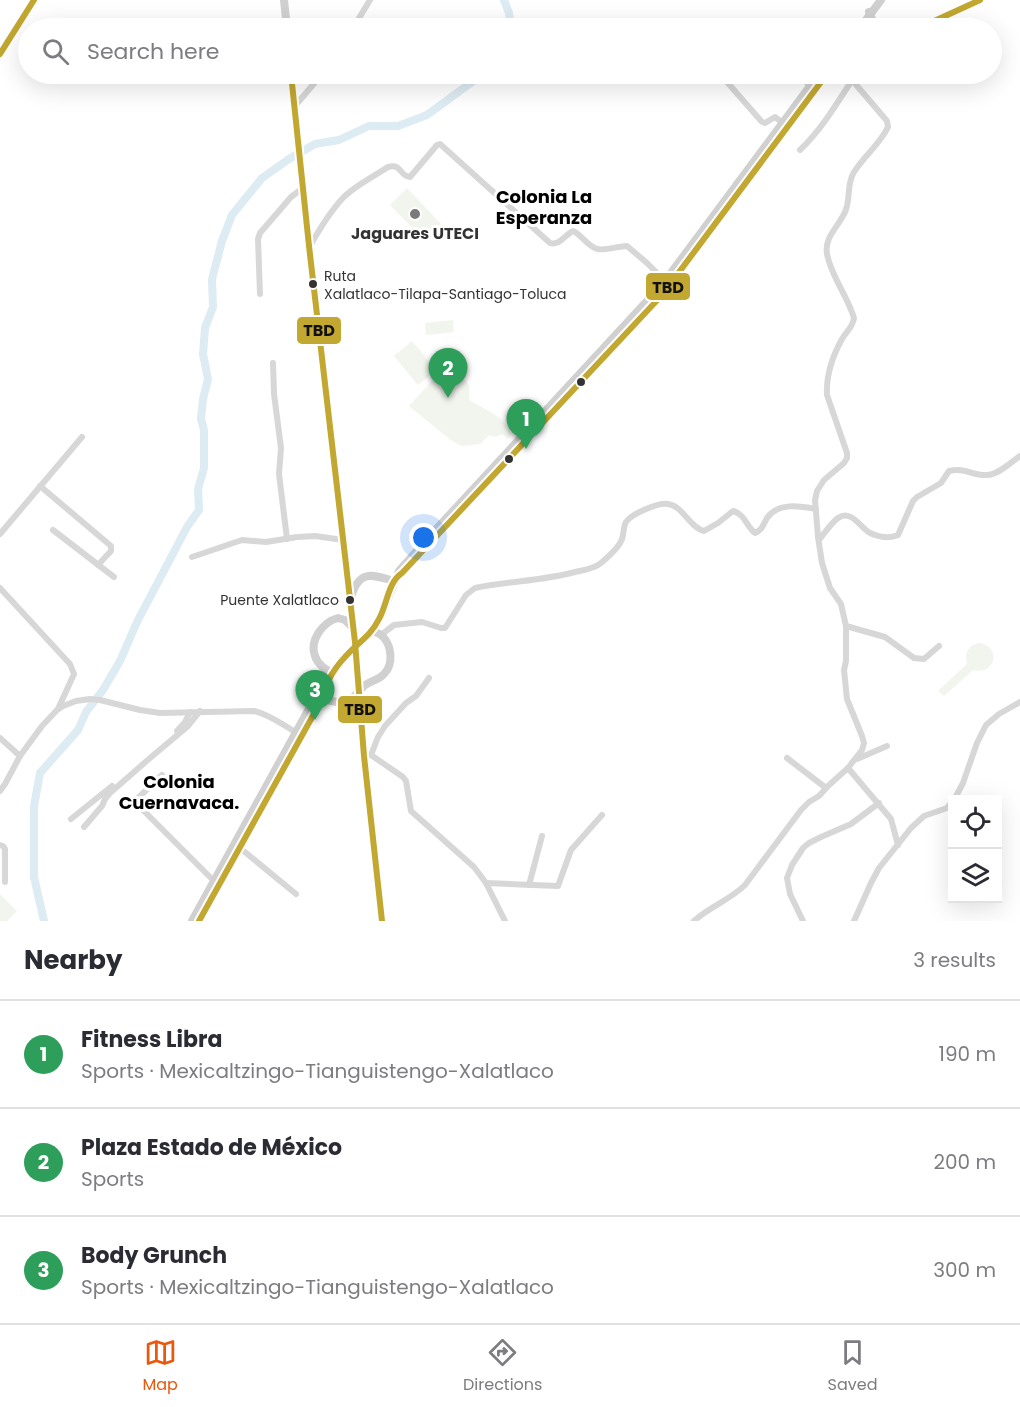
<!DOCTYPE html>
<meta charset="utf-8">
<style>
body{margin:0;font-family:Poppins,sans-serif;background:#f2f2f3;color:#2b2b33}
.controls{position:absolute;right:18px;bottom:18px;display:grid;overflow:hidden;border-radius:0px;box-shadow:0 6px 24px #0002}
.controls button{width:54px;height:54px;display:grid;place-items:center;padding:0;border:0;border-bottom:2px solid #e1e1e2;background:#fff;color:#2b2b33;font:30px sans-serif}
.you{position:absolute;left:424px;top:538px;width:21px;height:21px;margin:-15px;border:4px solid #fff;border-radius:50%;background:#1a73e8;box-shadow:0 0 0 9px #1a73e833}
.badge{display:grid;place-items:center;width:39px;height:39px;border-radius:50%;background:#ea580c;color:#fff;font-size:20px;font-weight:700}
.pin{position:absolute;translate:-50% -50px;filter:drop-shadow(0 2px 3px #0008)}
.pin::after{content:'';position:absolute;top:32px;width:21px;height:18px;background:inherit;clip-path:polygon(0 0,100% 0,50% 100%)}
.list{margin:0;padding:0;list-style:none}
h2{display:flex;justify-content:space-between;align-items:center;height:78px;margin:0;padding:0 24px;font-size:26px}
h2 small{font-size:20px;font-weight:400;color:#7c7c81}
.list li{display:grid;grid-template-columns:39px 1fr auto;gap:18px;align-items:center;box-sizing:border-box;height:108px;padding:0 24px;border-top:2px solid #e1e1e2}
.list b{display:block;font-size:22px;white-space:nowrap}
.list p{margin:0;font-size:20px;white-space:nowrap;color:#7c7c81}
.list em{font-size:20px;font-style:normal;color:#7c7c81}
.icon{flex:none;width:33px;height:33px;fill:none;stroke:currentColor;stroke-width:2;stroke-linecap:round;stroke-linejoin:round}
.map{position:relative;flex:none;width:1020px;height:921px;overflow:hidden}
.search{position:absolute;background:#fff;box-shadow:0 6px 24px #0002;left:18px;right:18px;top:18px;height:66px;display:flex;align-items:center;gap:15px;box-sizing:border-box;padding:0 21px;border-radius:33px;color:#7c7c81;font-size:22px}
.sheet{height:402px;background:#fff}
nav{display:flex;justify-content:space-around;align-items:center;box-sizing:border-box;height:84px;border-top:2px solid #e1e1e2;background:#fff;font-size:16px;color:#7c7c81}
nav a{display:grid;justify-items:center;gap:3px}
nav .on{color:#ea580c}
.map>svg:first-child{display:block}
.green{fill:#f1f5ed}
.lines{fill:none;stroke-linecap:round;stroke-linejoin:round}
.river{stroke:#ddebf3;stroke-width:8}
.minor{stroke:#d7d7d7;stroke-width:6}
.secondary{stroke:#d0d0d0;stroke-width:8}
.secondary-bridge{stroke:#d0d0d0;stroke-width:8}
.bus-1-casing{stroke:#fff;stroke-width:10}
.bus-1{stroke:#c2a730;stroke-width:6}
.poi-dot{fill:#7a7a7a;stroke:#fff;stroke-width:2}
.bus-dot{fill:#333;stroke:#fff;stroke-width:2}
.labels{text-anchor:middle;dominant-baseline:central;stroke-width:6;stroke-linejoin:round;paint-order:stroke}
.bus-label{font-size:14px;fill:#333;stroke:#fff;text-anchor:start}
.poi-label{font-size:16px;font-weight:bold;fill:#333;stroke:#fff}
.neighbourhood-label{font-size:18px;font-weight:bold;fill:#000;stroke:#fff}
.line-badge{stroke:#fff;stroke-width:2}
.pale-badge-label{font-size:16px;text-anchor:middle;font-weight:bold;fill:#111}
</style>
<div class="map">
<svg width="1020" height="921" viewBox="0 0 1020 921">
<rect width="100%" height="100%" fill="#fff"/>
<g class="green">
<path d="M407 188 441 224 424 240 390 205Z"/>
<path d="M453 320 454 332 426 335 425 323Z"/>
<path d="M412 341 436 370 418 385 394 356Z"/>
<path d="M440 372 466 381 469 386V400C484 410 507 416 511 435L508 439 502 434 496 437 489 435 480 444 462 446 452 441 409 406Z"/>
<path d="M979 643C1002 646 996 676 973 670L944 696 938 691 967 664C964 653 968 645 979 643Z"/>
<path d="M0 894 17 911 7 921H0Z"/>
</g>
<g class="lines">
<g class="river">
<path d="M504 0 509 13 511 28"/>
<path d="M44 921 34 877V806L40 773 78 730 86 712 103 690 120 661 137 622 187 527 199 510 198 489 204 468V430L201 419 203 399 208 379 203 354 205 328 213 307 212 279 222 241 232 215 262 178 289 159 315 144 339 140 369 126H398L427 115 483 74"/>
</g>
<g class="minor">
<path d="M353 28 370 0"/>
<path d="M720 74 762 122 765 123 775 117 783 123"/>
<path d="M798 74 810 86"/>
<path d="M295 106 322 74"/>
<path d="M800 150C823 128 839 100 856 74"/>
<path d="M310 246C319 230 329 213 342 199 354 186 373 177 388 167 402 163 399 176 410 177L437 145 440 144 550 243C559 246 565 235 573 231 582 235 587 246 597 249 606 251 618 246 627 246L647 263 665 281"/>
<path d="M260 294 258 239 260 233 291 197 303 188"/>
<path d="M273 363 274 394 281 448 279 474 287 539"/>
<path d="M40 486 111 546V551L98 565"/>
<path d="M53 530 114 577"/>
<path d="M0 534 82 437"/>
<path d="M819 540C824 534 831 523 838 518 851 509 860 527 870 533 879 537 889 539 898 535L913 501 917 497 941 483 949 471C965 467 973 476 987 475 998 475 1011 462 1020 456"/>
<path d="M192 557 242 540 266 542 297 537 315 536 343 540"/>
<path d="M0 588 70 664 74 674 58 709"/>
<path d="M846 626 885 637 914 658 924 659 939 646"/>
<path d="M381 635 394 625 422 622 441 628H445L466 595 475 588C508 581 542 581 575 572 584 570 594 569 601 563 608 557 619 548 622 539 624 534 623 527 626 522 631 514 659 502 668 504 683 506 689 527 704 531L718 523 733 511C745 514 746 526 755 533 762 530 763 525 767 518 778 502 800 506 816 509"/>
<path d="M177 731 185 722 190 712"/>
<path d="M0 738 20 756"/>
<path d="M371 755 378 737 385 726 406 703 416 696 429 678"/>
<path d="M364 756 371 755 403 777 406 781 411 811 474 867 486 883 505 921"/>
<path d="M787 758 826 788"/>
<path d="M857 759 887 746"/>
<path d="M848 768 891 819 898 845"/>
<path d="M162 775 138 798 136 803 214 881"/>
<path d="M0 791 5 784 20 756 42 726 57 710 63 706 76 701 90 699 100 700 140 710 160 713 254 711C271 715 284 726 299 734"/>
<path d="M954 800 963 783 977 743 986 725 999 714 1020 702"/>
<path d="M71 819 112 786"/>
<path d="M84 827 102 806 105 799 110 793 150 758 187 727 200 711"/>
<path d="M0 845 3 846 5 849V882"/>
<path d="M240 848 296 894"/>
<path d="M486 883 558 886 571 850 602 815"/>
<path d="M529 885 542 836"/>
<path d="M694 921C709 907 730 900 745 885L801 810 809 802 819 796 828 786 848 768 862 750 864 743 862 736 847 699 844 670 846 661V626L841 604 830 588 822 563 818 537 815 500 817 491 824 480 844 463 847 458V453L827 395C826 375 832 357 842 339 846 332 853 327 854 318 848 297 831 276 827 254 824 237 839 226 845 212 851 199 846 185 854 172 864 156 880 144 888 127L887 121 852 80"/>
<path d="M803 921 790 894 787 878 792 865 803 848 809 843 821 837 851 824 879 803"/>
<path d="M854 921 871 883 879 868 911 828 924 816 947 808 952 802"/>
</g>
<g class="secondary">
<path d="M284 0 287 28"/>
<path d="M869 12 876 28"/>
<path d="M860 28 881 0"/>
<path d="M919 28 980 0"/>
<path d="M0 54 34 0"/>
<path d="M291 74 309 246 355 642"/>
<path d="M434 539 654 304 673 279"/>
<path d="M351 597C359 570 371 574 394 581"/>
<path d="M356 655 364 756 382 921"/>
<path d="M332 673C325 669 318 665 315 656 309 640 323 622 338 618L345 620 353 628"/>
<path d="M319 697C327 700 338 704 347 701 354 699 359 691 364 686 370 681 379 680 384 674 394 664 392 644 381 635 378 633 375 632 373 631"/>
<path d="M192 921 316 696 344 658 373 631 381 616 399 571 441 524 648 300 665 281 819 74"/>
<path d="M199 921 320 703 326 687"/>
</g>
<path class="secondary-bridge" d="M355 642 356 655"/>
<g class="bus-1-casing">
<g id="bus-1">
<path d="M919 28 980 0"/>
<path d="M0 54 34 0"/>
<path d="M291 74 309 246 355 642 364 756 382 921"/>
<path d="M199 921 320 703C326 684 331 672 345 657 357 643 370 637 379 619 387 605 388 582 402 573L662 295 827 74"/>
</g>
</g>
<use href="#bus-1" class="bus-1"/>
</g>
<circle class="poi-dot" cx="415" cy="214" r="6"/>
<g class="bus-dot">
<circle cx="313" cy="284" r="5"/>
<circle cx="581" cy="382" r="5"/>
<circle cx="509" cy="459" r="5"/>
<circle cx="350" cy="600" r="5"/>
</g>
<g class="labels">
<g class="bus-label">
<text x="324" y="276">Ruta<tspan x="324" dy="18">Xalatlaco-Tilapa-Santiago-Toluca</tspan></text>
<text x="339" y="600" text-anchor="end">Puente Xalatlaco</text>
</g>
<g class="poi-label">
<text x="415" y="233">Jaguares UTECI</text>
</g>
<g class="neighbourhood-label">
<text x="544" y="196">Colonia La<tspan x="544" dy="21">Esperanza</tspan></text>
<text x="179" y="781">Colonia<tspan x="179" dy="21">Cuernavaca.</tspan></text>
</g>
</g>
<g class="line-badge">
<rect x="645" y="272" width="46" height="29" rx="6" fill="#c2a730"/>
<rect x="296" y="316" width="46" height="29" rx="6" fill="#c2a730"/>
<rect x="337" y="695" width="46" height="29" rx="6" fill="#c2a730"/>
</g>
<g class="pale-badge-label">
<text x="668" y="293">TBD</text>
<text x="319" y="336">TBD</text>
<text x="360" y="715">TBD</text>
</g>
</svg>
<div class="controls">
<button><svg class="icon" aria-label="locate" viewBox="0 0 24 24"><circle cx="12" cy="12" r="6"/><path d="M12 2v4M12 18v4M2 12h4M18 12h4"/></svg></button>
<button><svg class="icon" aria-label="layers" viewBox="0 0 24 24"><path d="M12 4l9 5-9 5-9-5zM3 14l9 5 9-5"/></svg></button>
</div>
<div class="you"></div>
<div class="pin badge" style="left:526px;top:449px;background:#2e9e5b">1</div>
<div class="pin badge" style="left:448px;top:398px;background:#2e9e5b">2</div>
<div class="pin badge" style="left:315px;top:720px;background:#2e9e5b">3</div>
<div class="search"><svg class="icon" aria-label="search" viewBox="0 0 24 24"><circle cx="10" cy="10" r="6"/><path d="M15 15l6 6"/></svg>Search here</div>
</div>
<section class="sheet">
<h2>Nearby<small>3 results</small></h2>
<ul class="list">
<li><span class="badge" style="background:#2e9e5b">1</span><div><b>Fitness Libra</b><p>Sports · Mexicaltzingo-Tianguistengo-Xalatlaco</p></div><em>190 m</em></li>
<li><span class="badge" style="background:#2e9e5b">2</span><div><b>Plaza Estado de México</b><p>Sports</p></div><em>200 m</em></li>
<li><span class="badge" style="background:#2e9e5b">3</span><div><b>Body Grunch</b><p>Sports · Mexicaltzingo-Tianguistengo-Xalatlaco</p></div><em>300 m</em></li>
</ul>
</section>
<nav>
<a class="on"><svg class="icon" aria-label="map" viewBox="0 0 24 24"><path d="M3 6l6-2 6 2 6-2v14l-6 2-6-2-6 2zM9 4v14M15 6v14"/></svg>Map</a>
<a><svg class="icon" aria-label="directions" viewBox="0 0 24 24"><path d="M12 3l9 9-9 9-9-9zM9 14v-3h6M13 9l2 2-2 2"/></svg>Directions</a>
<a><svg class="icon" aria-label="saved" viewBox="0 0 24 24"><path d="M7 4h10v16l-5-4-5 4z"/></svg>Saved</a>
</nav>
